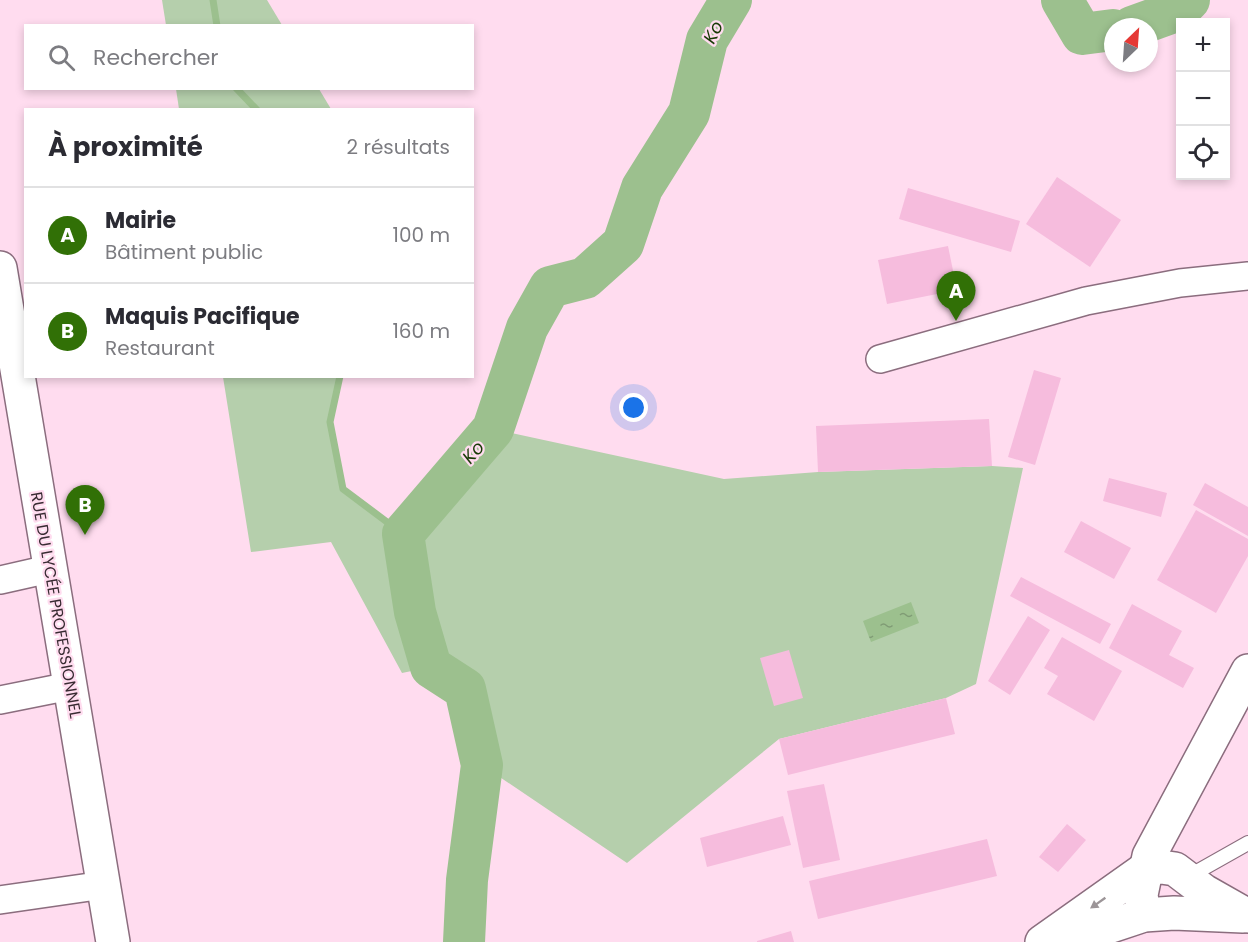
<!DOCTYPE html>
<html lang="fr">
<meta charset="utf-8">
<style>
body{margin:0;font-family:Poppins,sans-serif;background:#f7f7f7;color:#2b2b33}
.controls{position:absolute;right:18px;top:18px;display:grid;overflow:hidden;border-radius:0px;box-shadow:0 3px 9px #0003}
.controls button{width:54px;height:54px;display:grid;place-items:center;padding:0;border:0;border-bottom:2px solid #e1e1e2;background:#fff;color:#2b2b33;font:30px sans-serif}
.compass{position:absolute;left:1104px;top:18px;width:54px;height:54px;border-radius:50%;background:#fff;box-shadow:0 3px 9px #0003;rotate:25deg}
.you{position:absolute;left:634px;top:408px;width:21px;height:21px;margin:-15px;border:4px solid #fff;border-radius:50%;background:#1a73e8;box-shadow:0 0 0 9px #1a73e833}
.badge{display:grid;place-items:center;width:39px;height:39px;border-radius:50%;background:#317006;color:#fff;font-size:20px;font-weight:700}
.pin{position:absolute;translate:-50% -50px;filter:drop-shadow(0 2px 3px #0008)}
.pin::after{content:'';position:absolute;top:32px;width:21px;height:18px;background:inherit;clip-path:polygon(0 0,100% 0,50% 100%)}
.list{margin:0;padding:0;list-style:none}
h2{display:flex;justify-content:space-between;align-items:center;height:78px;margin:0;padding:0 24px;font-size:26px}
h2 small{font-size:20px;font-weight:400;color:#7c7c81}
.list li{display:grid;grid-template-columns:39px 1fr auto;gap:18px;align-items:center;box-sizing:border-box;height:96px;padding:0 24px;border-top:2px solid #e1e1e2}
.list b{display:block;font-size:22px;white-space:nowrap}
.list p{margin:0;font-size:20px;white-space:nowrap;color:#7c7c81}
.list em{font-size:20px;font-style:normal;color:#7c7c81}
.icon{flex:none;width:33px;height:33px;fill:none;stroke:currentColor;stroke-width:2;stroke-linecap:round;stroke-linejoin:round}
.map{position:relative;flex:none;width:1248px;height:942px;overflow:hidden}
.search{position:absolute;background:#fff;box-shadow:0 3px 9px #0003;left:24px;top:24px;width:450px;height:66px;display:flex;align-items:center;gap:15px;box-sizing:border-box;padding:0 21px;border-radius:0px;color:#7c7c81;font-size:22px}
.panel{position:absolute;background:#fff;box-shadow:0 3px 9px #0003;left:24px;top:108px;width:450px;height:270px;border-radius:0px}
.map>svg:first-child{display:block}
.green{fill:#b5cfac}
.water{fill:url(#water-ripples)}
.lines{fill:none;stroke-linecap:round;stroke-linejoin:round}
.stream{stroke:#9cc08e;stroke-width:7}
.river{stroke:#9cc08e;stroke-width:42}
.building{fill:#f6bcdd}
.service-casing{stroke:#8b6d7e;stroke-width:16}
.minor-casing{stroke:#8b6d7e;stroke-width:30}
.tertiary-casing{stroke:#8b6d7e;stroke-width:36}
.secondary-casing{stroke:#8b6d7e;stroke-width:36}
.primary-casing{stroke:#8b6d7e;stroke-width:36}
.service{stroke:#fff;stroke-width:14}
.minor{stroke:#fff;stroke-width:27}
.tertiary{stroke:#fff;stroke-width:33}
.secondary{stroke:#fff;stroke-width:33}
.primary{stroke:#fff;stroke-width:33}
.oneway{fill:#9c9598}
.labels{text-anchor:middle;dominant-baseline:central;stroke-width:4.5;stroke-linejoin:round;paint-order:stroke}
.street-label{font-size:16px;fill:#382b32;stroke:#ffdcef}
.water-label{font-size:18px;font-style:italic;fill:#173904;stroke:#ffdcef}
</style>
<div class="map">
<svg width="1248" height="942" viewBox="0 0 1248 942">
<defs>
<pattern id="water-ripples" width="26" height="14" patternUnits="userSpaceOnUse" patternTransform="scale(1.5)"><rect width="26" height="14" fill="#9cc08e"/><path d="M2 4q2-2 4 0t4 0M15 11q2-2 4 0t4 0" fill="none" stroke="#809c75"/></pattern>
</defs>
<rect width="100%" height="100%" fill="#ffdcef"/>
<g class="green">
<path d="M162 0H267L282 25H166Z"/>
<path d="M176 89H319L331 109H179Z"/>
<path d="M223 377H340L330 422 343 489 403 533 493 429 724 479 818 472 992 466 1023 468 976 684 946 698 779 739 627 863 482 765 465 689 431 667 402 673 331 542 251 552Z"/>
</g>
<path class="water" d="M911 602 919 623 871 642 863 621Z"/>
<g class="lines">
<g class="stream">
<path d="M213 0 217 26"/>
<path d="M236 88 257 110"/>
<path d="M340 376 330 422 343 489 403 534"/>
</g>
<g class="river">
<path d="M1062 0 1082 34 1113 30"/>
<path d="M1132 27 1179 10 1189 0"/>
<path d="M464 942 467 880 482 765 465 689 431 667 415 612 403 534 493 429 527 328 550 287 585 278 623 244 642 188 689 113 707 40 731 0"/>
</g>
</g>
<g class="building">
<path d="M1057 177 1121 220 1090 267 1026 224Z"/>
<path d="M908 188 1020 221 1011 252 899 219Z"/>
<path d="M948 246 957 290 887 304 878 260Z"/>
<path d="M1034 370 1061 378 1035 465 1008 457Z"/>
<path d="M989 419 992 466 818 472 816 426Z"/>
<path d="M1109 478 1167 493 1161 517 1103 501Z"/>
<path d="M1205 483 1248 507V536L1193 505Z"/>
<path d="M1196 510 1248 539V556L1216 613 1157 580Z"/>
<path d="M1081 521 1131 548 1114 579 1064 552Z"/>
<path d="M1021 577 1111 624 1100 644 1010 596Z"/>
<path d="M1132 604 1182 631 1169 655 1194 668 1183 688 1109 648Z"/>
<path d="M1028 616 1050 630 1010 695 988 681Z"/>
<path d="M1062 637 1122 671 1094 721 1047 694 1058 676 1044 668Z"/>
<path d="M789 650 803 698 774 706 760 658Z"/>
<path d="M946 698 955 734 788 775 779 739Z"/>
<path d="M824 784 840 860 803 868 787 791Z"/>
<path d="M783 816 791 845 707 867 700 838Z"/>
<path d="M1067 824 1086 840 1058 872 1039 857Z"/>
<path d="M987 839 997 876 818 919 809 881Z"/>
<path d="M791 931 794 942H757V941Z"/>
</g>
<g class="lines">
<g class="service-casing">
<path id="service" d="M1186 878 1248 843"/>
</g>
<g class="minor-casing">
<g id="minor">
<path d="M880 359 1086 301 1180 283 1248 276"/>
<path d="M0 580 49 569"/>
<path d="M0 700 70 686"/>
<path d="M0 900 104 885"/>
</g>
</g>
<g class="tertiary-casing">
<path id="tertiary" d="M1144 915 1141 895 1149 856 1248 671"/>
</g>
<g class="secondary-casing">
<path id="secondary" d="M0 268 113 942"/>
</g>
<g class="primary-casing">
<g id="primary">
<path d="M1042 942 1145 869 1161 867 1175 869 1204 891 1248 916"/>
<path d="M1063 942 1144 915 1174 913 1243 916"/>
</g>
</g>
<use href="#service" class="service"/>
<use href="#minor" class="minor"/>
<use href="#tertiary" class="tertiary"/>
<use href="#secondary" class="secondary"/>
<use href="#primary" class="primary"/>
</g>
<defs><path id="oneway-solid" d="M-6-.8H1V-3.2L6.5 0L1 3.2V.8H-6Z" transform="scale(1.5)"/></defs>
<use class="oneway" href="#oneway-solid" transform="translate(1098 903) rotate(145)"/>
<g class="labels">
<g class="street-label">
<text transform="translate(56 605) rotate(80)">RUE DU LYCÉE PROFESSIONNEL</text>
</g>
<g class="water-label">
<text transform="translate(713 32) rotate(-63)">Ko</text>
<text transform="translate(473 452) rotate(-49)">Ko</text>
</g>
</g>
</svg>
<div class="controls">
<button>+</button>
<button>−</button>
<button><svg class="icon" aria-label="locate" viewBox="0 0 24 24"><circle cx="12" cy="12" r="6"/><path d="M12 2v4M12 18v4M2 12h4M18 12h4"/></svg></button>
</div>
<svg class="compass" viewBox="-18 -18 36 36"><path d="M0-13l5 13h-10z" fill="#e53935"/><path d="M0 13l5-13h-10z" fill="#7c7c81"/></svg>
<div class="you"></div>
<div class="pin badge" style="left:956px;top:321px">A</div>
<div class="pin badge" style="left:85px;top:535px">B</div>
<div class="search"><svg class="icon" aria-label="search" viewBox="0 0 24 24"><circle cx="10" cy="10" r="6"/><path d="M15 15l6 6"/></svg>Rechercher</div>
<section class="panel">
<h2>À proximité<small>2 résultats</small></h2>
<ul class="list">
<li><span class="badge">A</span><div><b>Mairie</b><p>Bâtiment public</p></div><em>100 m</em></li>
<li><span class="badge">B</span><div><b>Maquis Pacifique</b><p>Restaurant</p></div><em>160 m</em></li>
</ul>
</section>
</div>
